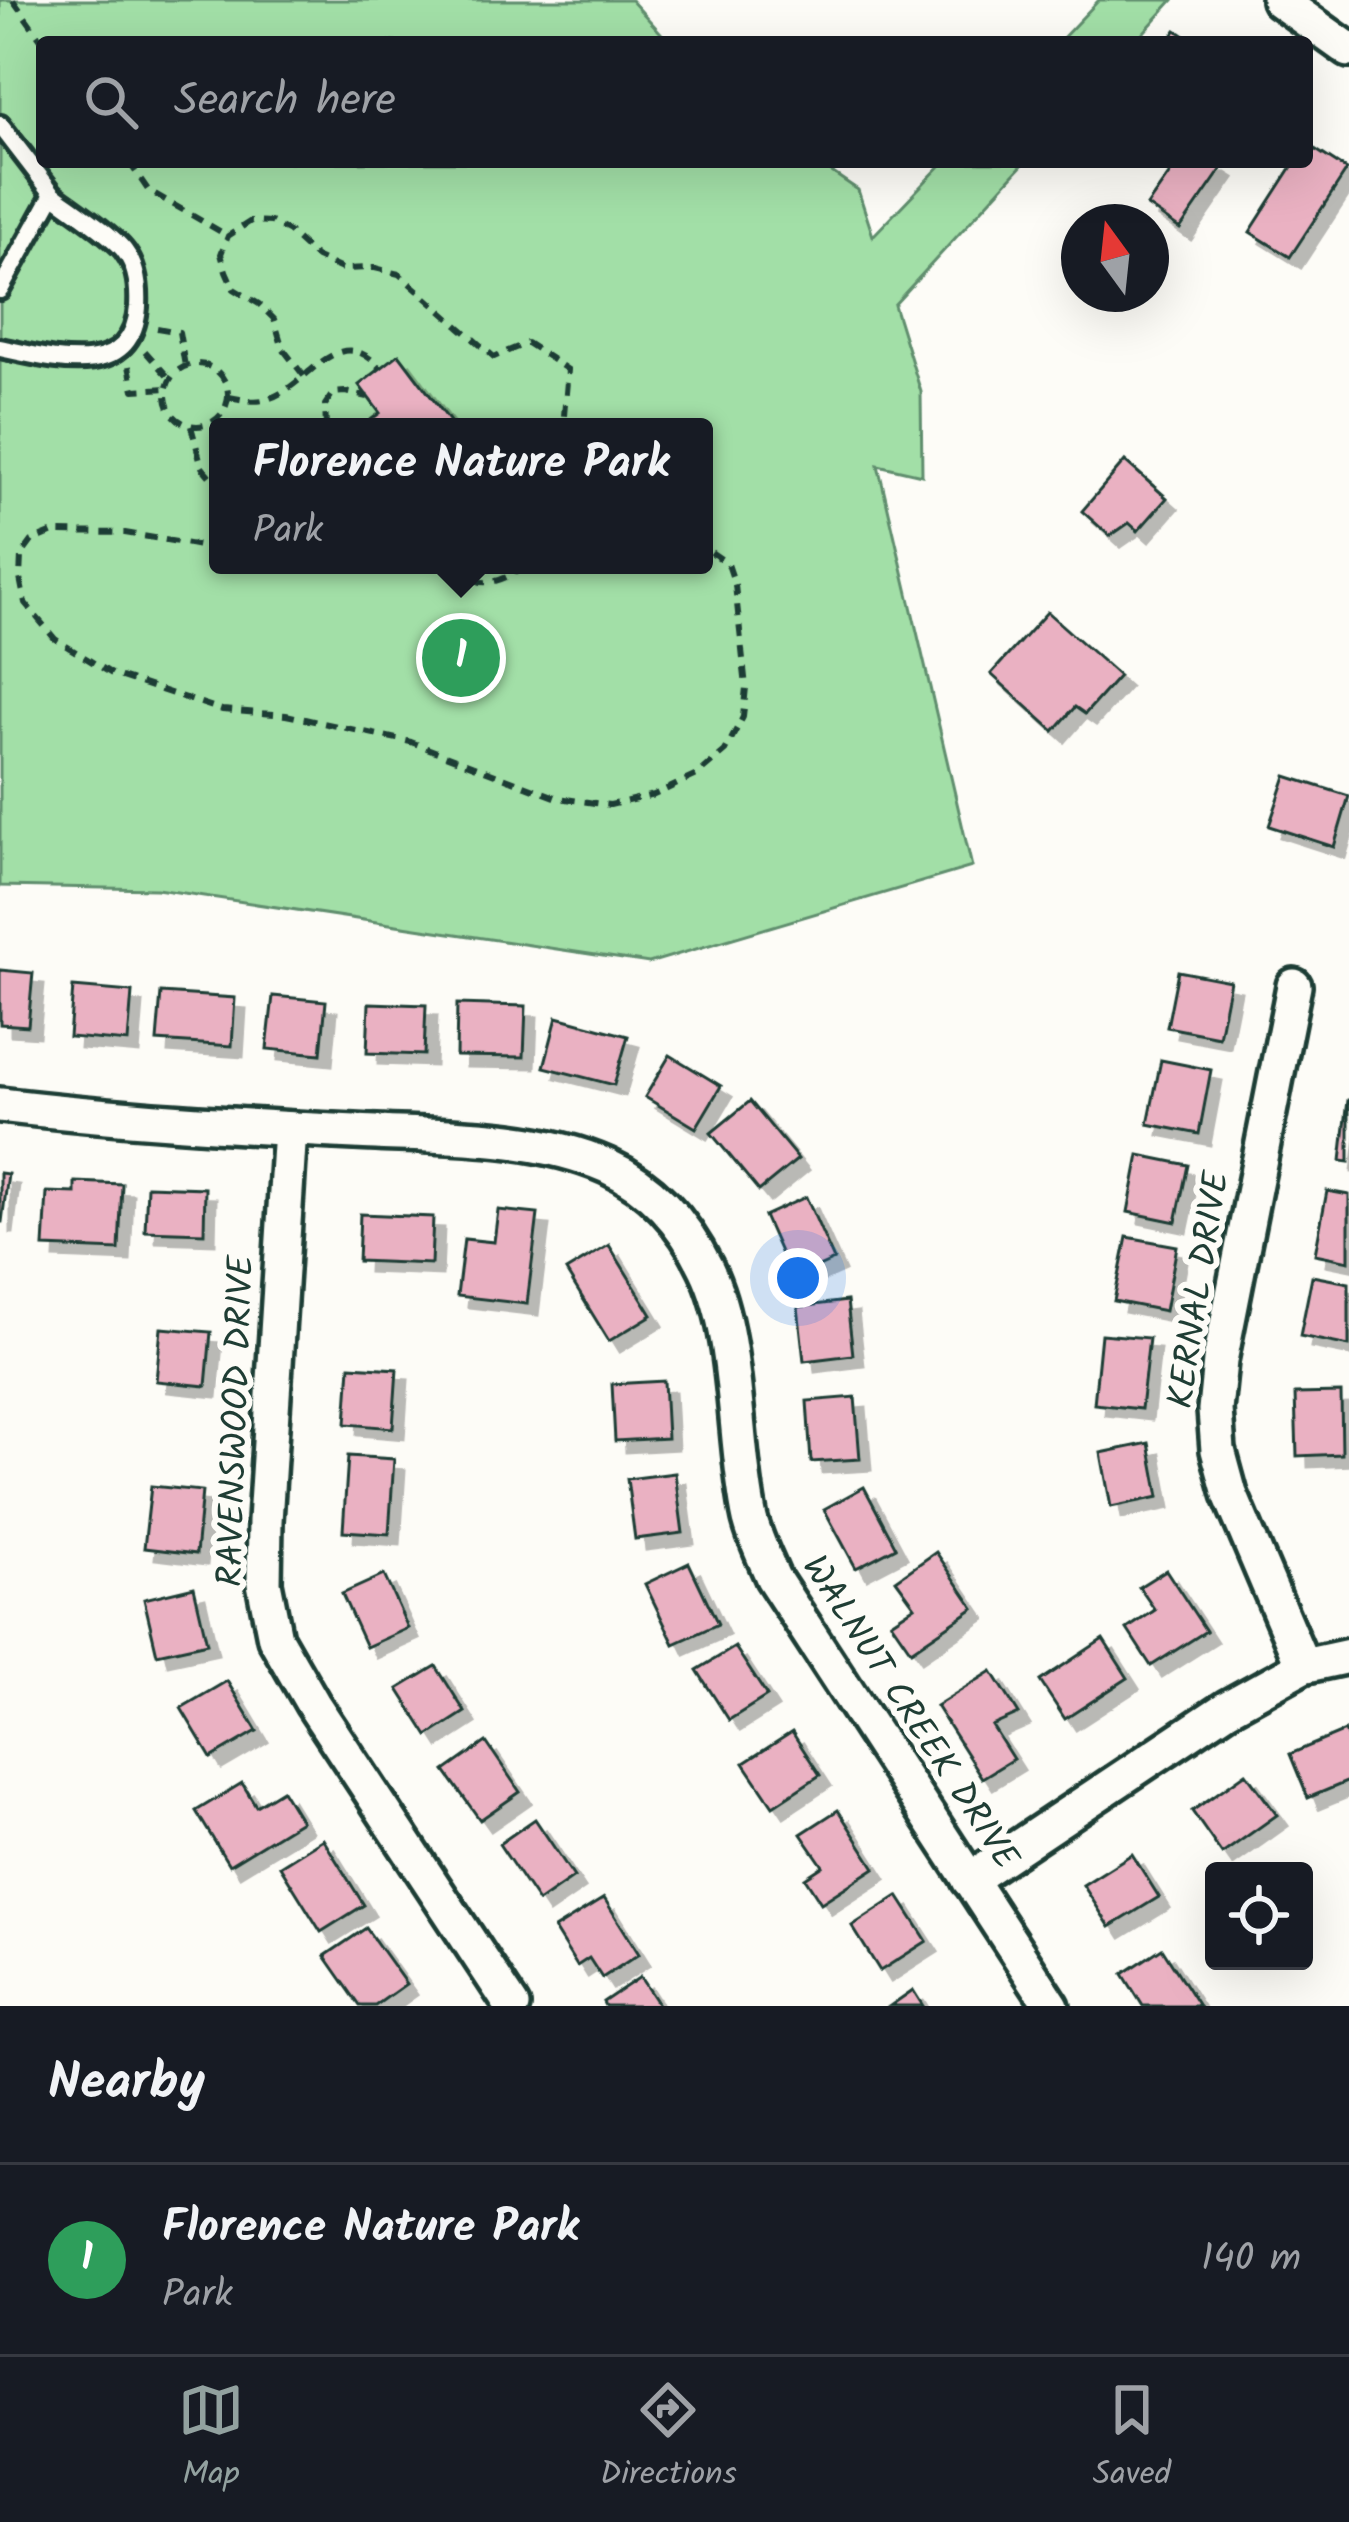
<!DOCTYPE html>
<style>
body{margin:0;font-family:Kalam,sans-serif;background:#20242c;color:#f1f3f6}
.controls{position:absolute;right:36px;bottom:36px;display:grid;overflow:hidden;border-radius:12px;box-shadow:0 12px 48px #0002}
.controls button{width:108px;height:108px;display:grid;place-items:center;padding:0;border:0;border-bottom:3px solid #363941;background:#171b24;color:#f1f3f6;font:60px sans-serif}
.compass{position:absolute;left:1061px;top:204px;width:108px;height:108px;border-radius:50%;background:#171b24;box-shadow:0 12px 48px #0002;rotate:345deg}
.you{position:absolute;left:798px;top:1278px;width:42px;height:42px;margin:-30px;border:9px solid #fff;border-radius:50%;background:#1a73e8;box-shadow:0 0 0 18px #1a73e833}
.badge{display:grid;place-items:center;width:78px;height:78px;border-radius:50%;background:#92a19f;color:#fff;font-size:39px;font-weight:700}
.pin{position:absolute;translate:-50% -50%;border:6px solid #fff;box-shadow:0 3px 12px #0006}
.popup{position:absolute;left:209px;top:418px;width:504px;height:156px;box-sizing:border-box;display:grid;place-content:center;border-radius:12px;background:#171b24;filter:drop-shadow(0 3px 9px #0005);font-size:39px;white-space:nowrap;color:#9ea1a6}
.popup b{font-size:45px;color:#f1f3f6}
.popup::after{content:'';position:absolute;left:50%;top:100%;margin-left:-24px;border:24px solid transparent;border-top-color:#171b24}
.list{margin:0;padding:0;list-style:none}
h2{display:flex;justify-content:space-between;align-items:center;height:156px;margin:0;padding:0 48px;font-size:51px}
h2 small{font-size:39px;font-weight:400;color:#9ea1a6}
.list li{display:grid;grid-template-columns:78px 1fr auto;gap:36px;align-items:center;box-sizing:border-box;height:192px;padding:0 48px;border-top:3px solid #363941}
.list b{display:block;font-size:45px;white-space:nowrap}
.list p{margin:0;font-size:39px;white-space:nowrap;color:#9ea1a6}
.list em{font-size:39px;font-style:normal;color:#9ea1a6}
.icon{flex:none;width:66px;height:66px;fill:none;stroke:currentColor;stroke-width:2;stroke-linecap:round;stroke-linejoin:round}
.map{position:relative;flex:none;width:1349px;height:2006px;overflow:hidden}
.search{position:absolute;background:#171b24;box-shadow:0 12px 48px #0002;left:36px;right:36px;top:36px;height:132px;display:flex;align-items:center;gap:30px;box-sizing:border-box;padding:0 42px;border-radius:12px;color:#9ea1a6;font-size:45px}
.sheet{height:348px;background:#171b24}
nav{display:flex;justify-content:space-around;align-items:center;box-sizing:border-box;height:168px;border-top:3px solid #363941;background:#171b24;font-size:33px;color:#9ea1a6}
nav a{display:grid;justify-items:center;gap:6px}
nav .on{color:#92a19f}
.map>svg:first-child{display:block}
.green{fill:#a2dfa7;stroke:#608e6e;stroke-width:3;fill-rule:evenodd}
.building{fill:#eab1c2;stroke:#1f3d34;stroke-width:3;filter:url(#shadow)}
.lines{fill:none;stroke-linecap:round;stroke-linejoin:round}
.lane-casing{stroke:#1f3d34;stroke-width:26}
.street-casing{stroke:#1f3d34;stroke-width:42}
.path{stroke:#1f3d34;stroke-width:6;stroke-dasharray:12 9;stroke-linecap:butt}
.lane{stroke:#fdfcf7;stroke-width:16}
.street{stroke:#fdfcf7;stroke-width:33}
.labels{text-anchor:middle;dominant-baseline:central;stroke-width:12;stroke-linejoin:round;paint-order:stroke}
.street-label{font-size:36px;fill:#1f3d34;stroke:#fdfcf7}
</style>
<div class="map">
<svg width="1349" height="2006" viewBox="0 0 1349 2006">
<defs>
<filter id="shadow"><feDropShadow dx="11" dy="11" stdDeviation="0" flood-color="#0004"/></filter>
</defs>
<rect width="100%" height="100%" fill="#fdfcf7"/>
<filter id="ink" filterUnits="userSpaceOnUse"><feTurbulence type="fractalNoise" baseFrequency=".00833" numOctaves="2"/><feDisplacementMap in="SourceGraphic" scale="24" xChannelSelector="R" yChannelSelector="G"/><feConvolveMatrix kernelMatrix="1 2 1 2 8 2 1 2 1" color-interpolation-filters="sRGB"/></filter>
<g filter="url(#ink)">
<g class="green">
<path d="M0 0H631L669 42H42V162H817L858 190 873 236 944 162H1025L894 305 921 392 922 475 878 465 972 867 649 963 157 889 0 886ZM218 427H704V565H218Z"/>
<path d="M1099 0H1173L1135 42H1059Z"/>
</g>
<g class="building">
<path d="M1176 30 1194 42H1168Z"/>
<path d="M1307 144 1347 170 1290 257 1250 232 1295 162H1307Z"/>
<path d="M1178 162H1215L1223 167 1180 229 1147 206Z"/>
<path d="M399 354 454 427H361L380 413 359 385Z"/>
<path d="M1125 461 1167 498 1138 531 1129 523 1110 536 1082 511Z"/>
<path d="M1047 612 1119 676 1085 714 1075 707 1054 731 991 674Z"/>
<path d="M1286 776 1349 796 1334 847 1269 826Z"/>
<path d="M0 970 33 973 28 1026 0 1024Z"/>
<path d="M1178 971 1230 981 1219 1037 1167 1027Z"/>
<path d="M73 987 132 992 128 1042 69 1037Z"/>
<path d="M161 993 235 998 232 1046 157 1041Z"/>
<path d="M273 996 326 1001 321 1054 267 1049Z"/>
<path d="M369 1003 426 1005 424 1055 367 1053Z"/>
<path d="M457 1004 526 1006 524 1057 456 1056Z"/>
<path d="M557 1017 628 1036 614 1085 544 1067Z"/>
<path d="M670 1055 721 1086 696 1128 645 1097Z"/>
<path d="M1161 1060 1211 1070 1199 1134 1148 1124Z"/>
<path d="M1348 1100H1349V1162L1341 1161Z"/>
<path d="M750 1101 798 1159 759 1191 711 1133Z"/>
<path d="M1139 1155 1188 1165 1176 1222 1128 1212Z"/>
<path d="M0 1173 8 1174 2 1222H0Z"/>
<path d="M75 1182 122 1184 119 1250 44 1247 47 1192 75 1193Z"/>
<path d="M147 1186 205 1188 204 1233 145 1231Z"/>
<path d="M1327 1191 1349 1195V1261L1315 1254Z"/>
<path d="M806 1197 834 1260 792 1279 764 1216Z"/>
<path d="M498 1210 538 1214 527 1304 457 1296 464 1239 494 1242Z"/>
<path d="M360 1214 433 1217 431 1264 358 1261Z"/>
<path d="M1127 1237 1177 1246 1165 1311 1114 1301Z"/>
<path d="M609 1245 652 1315 609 1341 566 1271Z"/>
<path d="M1312 1276 1349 1283V1346L1300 1336Z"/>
<path d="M847 1301 853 1355 804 1361 798 1307Z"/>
<path d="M161 1328 211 1332 206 1386 156 1381Z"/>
<path d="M1101 1334 1149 1338 1141 1409 1094 1404Z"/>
<path d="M350 1366 397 1369 393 1428 346 1424Z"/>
<path d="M664 1381 667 1438 615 1441 612 1384Z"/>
<path d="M1341 1393 1342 1454 1297 1456 1295 1394Z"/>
<path d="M855 1397 860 1459 811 1462 807 1401Z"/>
<path d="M1149 1443 1159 1497 1111 1507 1101 1453Z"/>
<path d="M348 1456 394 1459 389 1534 343 1531Z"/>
<path d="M675 1473 683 1533 635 1539 627 1479Z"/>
<path d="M151 1486 202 1491 196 1554 144 1548Z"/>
<path d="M864 1487 896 1547 856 1568 824 1509Z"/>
<path d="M936 1552 974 1608 911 1651 891 1622 915 1606 896 1580Z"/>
<path d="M689 1563 718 1624 674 1644 645 1584Z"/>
<path d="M1166 1570 1206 1631 1151 1666 1127 1629 1155 1610 1139 1587Z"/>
<path d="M384 1575 408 1628 366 1647 342 1594Z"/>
<path d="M194 1587 207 1643 157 1654 144 1599Z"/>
<path d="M1103 1639 1128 1678 1065 1719 1040 1681Z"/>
<path d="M735 1647 767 1696 729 1720 697 1670Z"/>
<path d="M436 1666 465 1712 428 1736 398 1689Z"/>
<path d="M992 1671 1019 1714 992 1726 1013 1759 982 1778 936 1706Z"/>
<path d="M227 1681 257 1731 211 1758 181 1708Z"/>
<path d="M1345 1731 1349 1742V1781L1308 1798 1290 1754Z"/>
<path d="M792 1732 820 1775 773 1806 744 1763Z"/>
<path d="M486 1742 520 1792 480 1820 445 1771Z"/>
<path d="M1246 1773 1277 1815 1222 1854 1192 1811Z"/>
<path d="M242 1783 256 1806 282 1790 301 1821 229 1865 196 1811Z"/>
<path d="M838 1810 875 1868 821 1903 805 1878 823 1866 801 1834Z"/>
<path d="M535 1819 574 1877 538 1902 499 1844Z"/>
<path d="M323 1839 364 1905 321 1932 280 1866Z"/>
<path d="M1132 1854 1159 1897 1110 1927 1083 1885Z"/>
<path d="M898 1896 927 1941 880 1971 852 1926Z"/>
<path d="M604 1898 639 1954 602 1978 589 1958 577 1966 554 1929Z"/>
<path d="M366 1928 406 1984 375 2006H360L325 1956Z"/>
<path d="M1162 1948 1199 2006H1143L1123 1974Z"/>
<path d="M640 1977 659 2006H605L603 2002Z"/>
<path d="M913 1990 923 2006H890Z"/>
</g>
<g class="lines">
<g class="lane-casing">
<g id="lane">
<path d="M0 125 53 194 0 290"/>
<path d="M0 348C49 358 132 384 138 307 139 289 137 268 126 253 116 237 70 207 53 194"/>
</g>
</g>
<g class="street-casing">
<g id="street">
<path d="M1279 0 1349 50"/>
<path d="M1294 986 1220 1361 1215 1410 1218 1450 1230 1494 1303 1666"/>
<path d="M0 1105C118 1119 237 1126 355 1132 437 1137 530 1132 607 1166 653 1187 684 1223 706 1268 740 1337 733 1442 750 1519 755 1539 765 1559 773 1578L1052 2006"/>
<path d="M290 1129 265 1521 264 1583 275 1638 313 1704 512 2006"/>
<path d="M969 1880 1227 1708 1303 1666 1349 1656"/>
</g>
</g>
<g class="path">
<path d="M13 0 43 42"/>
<path d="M129 162 148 190 228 236"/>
<path d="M157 328 179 332 185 366"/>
<path d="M145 351 170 379"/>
<circle cx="197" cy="395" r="31"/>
<path d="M129 366 134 390 166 388"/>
<path d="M304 376 283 349 274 319 259 304 234 289 226 271 221 254 228 236 251 221 271 222 289 232 317 258 342 269 375 268 399 274 494 357 527 343 568 370 563 427"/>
<path d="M229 397C241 399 254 403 267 399 308 388 337 319 380 368"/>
<path d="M191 426 202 467 218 486"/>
<path d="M326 427 325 405 333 393 345 392 368 397"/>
<path d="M218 549 125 533 53 532 32 541 21 556 20 578 25 603 55 639 112 674 222 710 286 715 411 742 558 798 610 805 654 795 697 775 725 751 743 717 746 687 735 585 728 564 704 547"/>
<path d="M460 565C476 595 505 580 527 565"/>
</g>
<use href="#lane" class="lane"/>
<use href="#street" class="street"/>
</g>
</g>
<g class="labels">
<g class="street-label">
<text transform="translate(1200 1290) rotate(-81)">KERNAL DRIVE</text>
<text transform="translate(237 1421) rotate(-88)">RAVENSWOOD DRIVE</text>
<text transform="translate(909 1713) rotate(57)">WALNUT CREEK DRIVE</text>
</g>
</g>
</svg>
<div class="controls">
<button><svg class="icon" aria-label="locate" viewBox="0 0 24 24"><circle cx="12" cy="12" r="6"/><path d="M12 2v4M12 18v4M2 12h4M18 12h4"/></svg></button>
</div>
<svg class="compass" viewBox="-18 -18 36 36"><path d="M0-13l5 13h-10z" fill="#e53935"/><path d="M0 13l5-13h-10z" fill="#9ea1a6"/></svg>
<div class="you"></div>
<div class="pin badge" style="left:461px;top:658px;background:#2e9e5b">1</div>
<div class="popup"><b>Florence Nature Park</b>Park</div>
<div class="search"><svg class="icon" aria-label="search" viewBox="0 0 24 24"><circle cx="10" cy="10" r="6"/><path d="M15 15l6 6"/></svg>Search here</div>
</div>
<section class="sheet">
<h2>Nearby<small></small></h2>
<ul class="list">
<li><span class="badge" style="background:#2e9e5b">1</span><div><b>Florence Nature Park</b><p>Park</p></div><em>140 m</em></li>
</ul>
</section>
<nav>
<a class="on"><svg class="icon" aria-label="map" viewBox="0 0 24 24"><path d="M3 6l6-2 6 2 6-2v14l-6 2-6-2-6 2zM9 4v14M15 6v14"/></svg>Map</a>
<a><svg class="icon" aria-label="directions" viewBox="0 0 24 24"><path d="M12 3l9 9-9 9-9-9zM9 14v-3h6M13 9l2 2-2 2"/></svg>Directions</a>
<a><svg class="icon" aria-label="saved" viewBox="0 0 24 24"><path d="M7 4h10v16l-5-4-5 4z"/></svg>Saved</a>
</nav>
